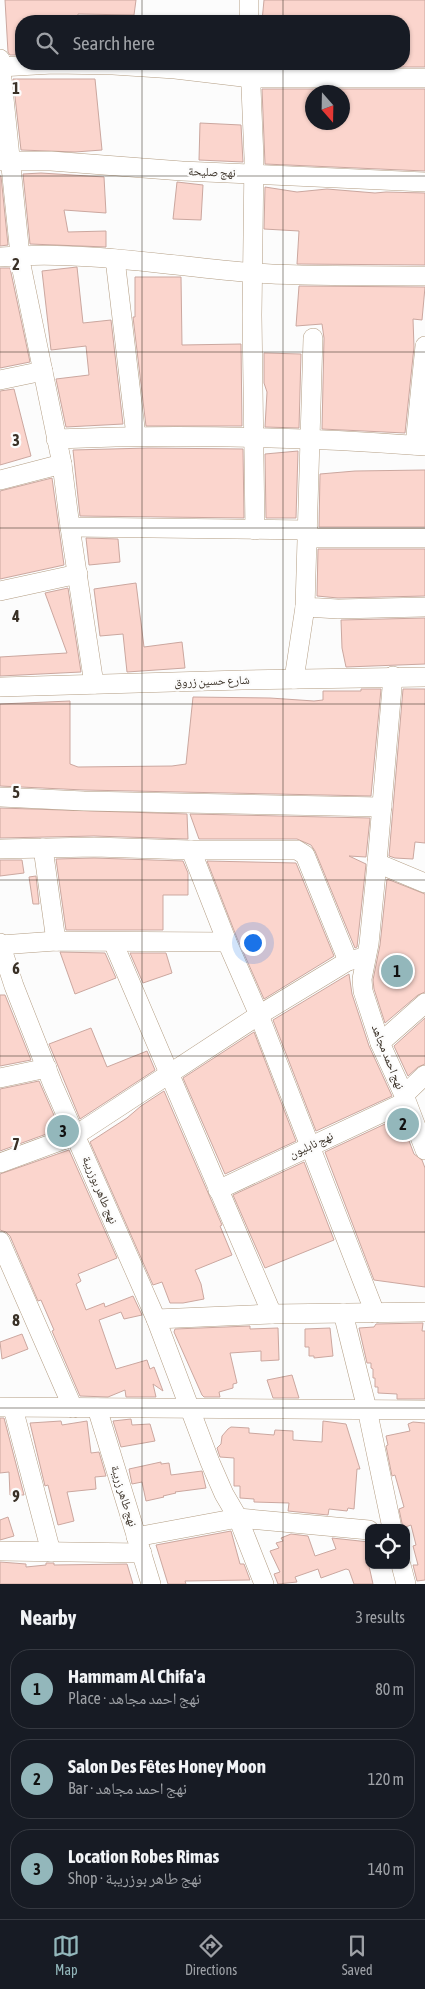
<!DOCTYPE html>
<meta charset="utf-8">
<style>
body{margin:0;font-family:"Asap Condensed","Noto Naskh Arabic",sans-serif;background:#242831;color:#f1f3f6}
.controls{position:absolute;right:15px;bottom:15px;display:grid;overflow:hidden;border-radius:10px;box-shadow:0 1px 4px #0004}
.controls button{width:45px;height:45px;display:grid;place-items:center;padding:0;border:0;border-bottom:1px solid #363941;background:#171b24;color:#f1f3f6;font:25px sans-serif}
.compass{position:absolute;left:305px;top:85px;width:45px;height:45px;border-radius:50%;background:#171b24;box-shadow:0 1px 4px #0004;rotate:160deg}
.you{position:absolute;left:252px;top:942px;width:18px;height:18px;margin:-12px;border:4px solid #fff;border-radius:50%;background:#1a73e8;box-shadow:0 0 0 8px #1a73e833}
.badge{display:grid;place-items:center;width:32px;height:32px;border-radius:50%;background:#93b7bb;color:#111;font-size:16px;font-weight:700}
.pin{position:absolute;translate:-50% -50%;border:2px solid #fff;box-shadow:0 1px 5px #0006}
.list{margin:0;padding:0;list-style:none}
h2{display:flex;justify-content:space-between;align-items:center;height:65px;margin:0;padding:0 20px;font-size:21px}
h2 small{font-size:16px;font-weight:400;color:#9ea1a6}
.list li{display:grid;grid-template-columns:32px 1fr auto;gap:15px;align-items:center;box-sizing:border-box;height:80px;margin:0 10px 10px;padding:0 10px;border:1px solid #363941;border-radius:20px}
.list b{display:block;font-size:19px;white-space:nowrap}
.list p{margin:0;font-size:16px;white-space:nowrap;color:#9ea1a6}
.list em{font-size:16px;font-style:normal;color:#9ea1a6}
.icon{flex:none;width:28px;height:28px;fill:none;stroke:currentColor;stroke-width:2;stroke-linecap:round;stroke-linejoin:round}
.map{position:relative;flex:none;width:425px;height:1584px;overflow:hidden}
.search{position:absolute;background:#171b24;box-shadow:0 1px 4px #0004;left:15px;right:15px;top:15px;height:55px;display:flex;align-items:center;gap:12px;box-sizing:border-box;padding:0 18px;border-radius:20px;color:#9ea1a6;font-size:19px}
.sheet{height:335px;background:#171b24}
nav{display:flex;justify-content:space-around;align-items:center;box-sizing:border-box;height:70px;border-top:1px solid #363941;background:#171b24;font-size:14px;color:#9ea1a6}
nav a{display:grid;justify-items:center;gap:2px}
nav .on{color:#93b7bb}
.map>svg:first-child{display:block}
.building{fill:#fbd5cd;stroke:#cba79f;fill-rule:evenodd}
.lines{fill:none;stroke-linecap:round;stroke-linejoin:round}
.minor-casing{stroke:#b39d83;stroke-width:20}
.minor{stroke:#fff;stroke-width:19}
.grid{fill:none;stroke:#393026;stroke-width:1;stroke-opacity:0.55}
.labels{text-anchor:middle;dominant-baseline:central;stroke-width:4.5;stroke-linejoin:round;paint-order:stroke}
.street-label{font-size:12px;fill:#393026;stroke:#fcfcfc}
.grid-label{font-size:16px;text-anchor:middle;font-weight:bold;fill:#393026;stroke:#fcfcfc;stroke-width:4.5;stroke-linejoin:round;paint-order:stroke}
</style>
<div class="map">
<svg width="425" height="1584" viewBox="0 0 425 1584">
<rect width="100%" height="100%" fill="#fcfcfc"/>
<g class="building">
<path d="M5 0H136L134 15 78 14 77 21H21V55H10L8 52Z"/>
<path d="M264 0H425V67H261V64H404V21H262Z"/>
<path d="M13 79H95L102 150 75 152 21 150Z"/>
<path d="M262 89H425V171L265 164ZM312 92H342V122H312Z"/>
<path d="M200 123 241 125 243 162 199 160Z"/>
<path d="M41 173 104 177 106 213 64 210 68 232 106 231V247L30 244 23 174Z"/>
<path d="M0 176H1L8 245 0 246Z"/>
<path d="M177 182 203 185 201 220 173 219Z"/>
<path d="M265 187 297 192 327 189 375 193 386 192 425 193V265L297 264 299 231 264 229Z"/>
<path d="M77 267 83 323 111 320 123 424 66 427 56 379 89 375 86 346 51 350 42 271Z"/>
<path d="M0 268H10L30 362 0 368Z"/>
<path d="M135 277H181L182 345 241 344 242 426H146L133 317H135Z"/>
<path d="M299 286 425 287 422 320 413 319 414 347 405 433 322 429 324 338 322 324 296 326Z"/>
<path d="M264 353 301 354 299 428 265 427 267 392 264 383Z"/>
<path d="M14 389 31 456 0 465V391Z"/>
<path d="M148 448 243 449 244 518 80 516 73 450Z"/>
<path d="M298 451 296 518H266L265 454Z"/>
<path d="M425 470V527H319L320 474 355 471Z"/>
<path d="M52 478 64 565 0 579V491Z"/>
<path d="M86 538 118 539 120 562 89 565Z"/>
<path d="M318 549H425V596L338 598 317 596Z"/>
<path d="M136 583 144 647 182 642 185 668 127 672 123 634 100 636 94 589Z"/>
<path d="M68 588 81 672 0 676V657L67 653 45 593Z"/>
<path d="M425 618V664L346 667 342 648 341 620Z"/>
<path d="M361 689H381L371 796 84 790 0 786V704L70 701V764L78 767 172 766 186 764 193 697 270 698 314 701 323 700V691H361Z"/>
<path d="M403 689H425V843L415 842 413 859 395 858 389 856Z"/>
<path d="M0 808 187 814 188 839 94 836 0 838Z"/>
<path d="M190 814 370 818 366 857 349 856 366 864 357 947 355 948 315 851 311 845 297 839H199Z"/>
<path d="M94 858 183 861 188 873V895H163V930H66L56 859Z"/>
<path d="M0 860H22L24 873 0 876Z"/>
<path d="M207 861 296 863 334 956 264 999 237 938Z"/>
<path d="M36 876 39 904H33L29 877Z"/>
<path d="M387 879 425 894V992L418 995 385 1023 374 989 373 980 380 945Z"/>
<path d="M60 952 105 953 116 978 75 994Z"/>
<path d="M130 953H166L172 973 143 983Z"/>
<path d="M349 974 352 994 369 1046 392 1096 316 1131 273 1020Z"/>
<path d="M0 995H5L31 1060 0 1066Z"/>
<path d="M425 1018V1064L418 1067 408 1076 394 1046Z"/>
<path d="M91 1028 107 1067 147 1051 155 1070 80 1119 49 1044Z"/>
<path d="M254 1032 296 1141 225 1174 183 1078Z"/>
<path d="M39 1081 60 1129 0 1151V1089Z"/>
<path d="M164 1091 222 1225 220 1226 232 1255 195 1270 201 1284 204 1299 183 1303H170L162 1282 153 1285 90 1142 127 1118 141 1106Z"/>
<path d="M400 1117 414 1154 422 1160 425 1168V1287L374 1280 325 1152Z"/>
<path d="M69 1150 117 1258 78 1274 81 1281 76 1284 86 1310 104 1303 105 1307 133 1296 142 1315 124 1319 121 1312 99 1320 116 1369 147 1360 150 1369 154 1367 163 1391 153 1384 156 1397H126L125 1390 108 1397 80 1396 52 1331 54 1330 41 1300 38 1301 10 1236 6 1232 0 1230V1174Z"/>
<path d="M304 1162 334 1240 265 1268 233 1195Z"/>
<path d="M423 1323 422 1331H425V1399H397V1394L378 1393V1387H375V1378H373V1369L371 1368V1363H367L359 1328 374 1327 376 1324Z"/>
<path d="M250 1326V1329L278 1328 279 1360 261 1361V1351L230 1353 237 1383 233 1384V1388L219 1392 220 1397H204L202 1395 174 1332 175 1329Z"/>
<path d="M330 1328 333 1356 314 1358V1356H309V1347H305V1329Z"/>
<path d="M22 1334 28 1349 2 1359 0 1342Z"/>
<path d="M292 1375 299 1398H273L267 1380Z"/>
<path d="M0 1418H4L24 1495H10L9 1472 0 1473Z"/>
<path d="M131 1419 132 1425 150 1424 155 1441 121 1447 113 1421Z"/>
<path d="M61 1421 62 1425 87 1421 91 1453 99 1452 106 1476 95 1477 96 1489 67 1492 74 1521 58 1525 48 1485 45 1486 30 1423Z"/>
<path d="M323 1421 346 1424 360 1469H357L354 1509 348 1508 347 1511 329 1509 328 1515 288 1511 289 1503 254 1502V1499L240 1498V1486H234V1458L220 1457 217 1448 221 1444 222 1436 228 1429 231 1427 249 1428V1433L274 1435 275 1430 293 1431V1440L322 1442Z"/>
<path d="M413 1422 425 1423V1580L417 1581 413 1565H418L413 1546 416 1545 411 1525 403 1528 399 1509 404 1507 395 1475 392 1476 386 1446 388 1445 386 1436 410 1431 408 1424Z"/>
<path d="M161 1462V1464L169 1463 171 1475 202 1471 206 1488 175 1492 176 1493 163 1496 164 1497 146 1501 142 1482 132 1484 129 1469Z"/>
<path d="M8 1517 14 1536 0 1540V1520Z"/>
<path d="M231 1531 240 1564H244L250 1580 185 1581 186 1584H168L156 1545Z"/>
<path d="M291 1534 308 1536 315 1556 336 1549 332 1538 369 1542V1566L373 1584H354L349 1570 346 1569 321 1578 318 1569 295 1577 297 1582 278 1584 274 1574 280 1572 270 1551 279 1548 276 1543 283 1541 281 1538Z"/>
<path d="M0 1562 26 1564V1567L46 1565V1563H54V1565L127 1564 133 1584H0Z"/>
</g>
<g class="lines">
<g class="minor-casing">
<g id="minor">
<path d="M249 0V21"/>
<path d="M0 59 21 265 62 464 70 527 94 684"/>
<path d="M250 64 254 158 252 315 255 530"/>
<path d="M0 67 53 64 113 65 175 69 251 78H425"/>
<path d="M0 161H51L182 171 425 182"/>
<path d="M0 257C85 250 170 266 254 273 311 277 368 275 425 276"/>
<path d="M115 259 136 436"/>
<path d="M313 338 305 607 338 609 425 607"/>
<path d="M0 380 43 371"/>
<path d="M56 439C179 434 302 437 425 446"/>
<path d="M415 445 425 346"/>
<path d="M0 480 62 464"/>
<path d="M70 527 308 530"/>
<path d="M308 538H425"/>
<path d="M0 591 78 574"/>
<path d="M393 676 377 863 369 944 362 979 363 991 380 1043 404 1095 425 1150"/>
<path d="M294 679 305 607"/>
<path d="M0 687 242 680 425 677"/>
<path d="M0 797 84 801 382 807"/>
<path d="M43 848 56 941"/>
<path d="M0 849 94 847 191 850H297L305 855 348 961"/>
<path d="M191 850 227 942 259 1015 375 1313"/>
<path d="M377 863 425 883"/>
<path d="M113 942 272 1314"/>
<path d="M0 943 14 986 53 1085 156 1319 210 1462 224 1494 238 1518 264 1584"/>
<path d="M0 945 56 941 227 942"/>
<path d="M380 1043 425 1003"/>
<path d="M0 1078 47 1068"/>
<path d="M404 1095 425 1075"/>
<path d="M0 1163 76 1135 259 1015 348 961 365 957"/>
<path d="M218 1190 405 1102"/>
<path d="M0 1241 73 1408"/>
<path d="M343 1313 367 1409 392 1528"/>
<path d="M156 1319 272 1314 425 1312"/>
<path d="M0 1407 425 1410"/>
<path d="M13 1408 51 1552"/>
<path d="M97 1408 151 1584"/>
<path d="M136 1537 238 1518 369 1530"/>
<path d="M0 1551 142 1553"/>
<path d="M401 1565 406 1584"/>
</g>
</g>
<use href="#minor" class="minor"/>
</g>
<path class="grid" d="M142 0V21M283 0V21M142 64V1584M283 64V1584M0 176H425M0 352H425M0 528H425M0 704H425M0 880H425M0 1056H425M0 1232H425M0 1408H425"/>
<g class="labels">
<g class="street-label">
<text transform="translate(212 172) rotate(2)">نهج صليحة</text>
<text transform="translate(212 681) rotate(-2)">شارع حسين زروق</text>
<text transform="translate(388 1057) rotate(68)">نهج احمد مجاهد</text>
<text transform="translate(311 1145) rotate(-25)">نهج نابليون</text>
<text transform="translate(100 1190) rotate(67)">نهج طاهر بوزريبة</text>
<text transform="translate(124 1496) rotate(73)">نهج طاهر زريبة</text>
</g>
</g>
<g class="grid-label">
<text x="16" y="94">1</text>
<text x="16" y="270">2</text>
<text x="16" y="446">3</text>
<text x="16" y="622">4</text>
<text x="16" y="798">5</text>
<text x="16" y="974">6</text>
<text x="16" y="1150">7</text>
<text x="16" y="1326">8</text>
<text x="16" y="1502">9</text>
</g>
</svg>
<div class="controls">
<button><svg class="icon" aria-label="locate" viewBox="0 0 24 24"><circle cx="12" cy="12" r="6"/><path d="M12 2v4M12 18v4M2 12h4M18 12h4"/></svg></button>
</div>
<svg class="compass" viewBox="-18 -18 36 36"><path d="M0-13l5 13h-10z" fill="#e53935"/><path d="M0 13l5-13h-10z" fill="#9ea1a6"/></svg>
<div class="you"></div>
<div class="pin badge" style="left:397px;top:971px">1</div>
<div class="pin badge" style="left:403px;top:1124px">2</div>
<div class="pin badge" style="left:63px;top:1131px">3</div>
<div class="search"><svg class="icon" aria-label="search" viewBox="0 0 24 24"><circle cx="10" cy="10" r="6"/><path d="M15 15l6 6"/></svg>Search here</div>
</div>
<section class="sheet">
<h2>Nearby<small>3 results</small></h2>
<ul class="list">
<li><span class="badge">1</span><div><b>Hammam Al Chifa'a</b><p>Place · نهج احمد مجاهد</p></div><em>80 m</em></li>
<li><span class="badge">2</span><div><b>Salon Des Fêtes Honey Moon</b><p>Bar · نهج احمد مجاهد</p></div><em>120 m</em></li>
<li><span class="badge">3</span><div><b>Location Robes Rimas</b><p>Shop · نهج طاهر بوزريبة</p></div><em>140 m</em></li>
</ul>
</section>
<nav>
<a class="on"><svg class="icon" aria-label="map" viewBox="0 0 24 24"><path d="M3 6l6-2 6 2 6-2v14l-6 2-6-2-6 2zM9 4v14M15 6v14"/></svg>Map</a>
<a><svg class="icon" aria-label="directions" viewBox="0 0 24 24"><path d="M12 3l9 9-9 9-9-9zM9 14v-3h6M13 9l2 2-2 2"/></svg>Directions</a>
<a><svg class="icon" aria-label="saved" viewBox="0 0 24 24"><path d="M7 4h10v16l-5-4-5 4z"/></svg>Saved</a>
</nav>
